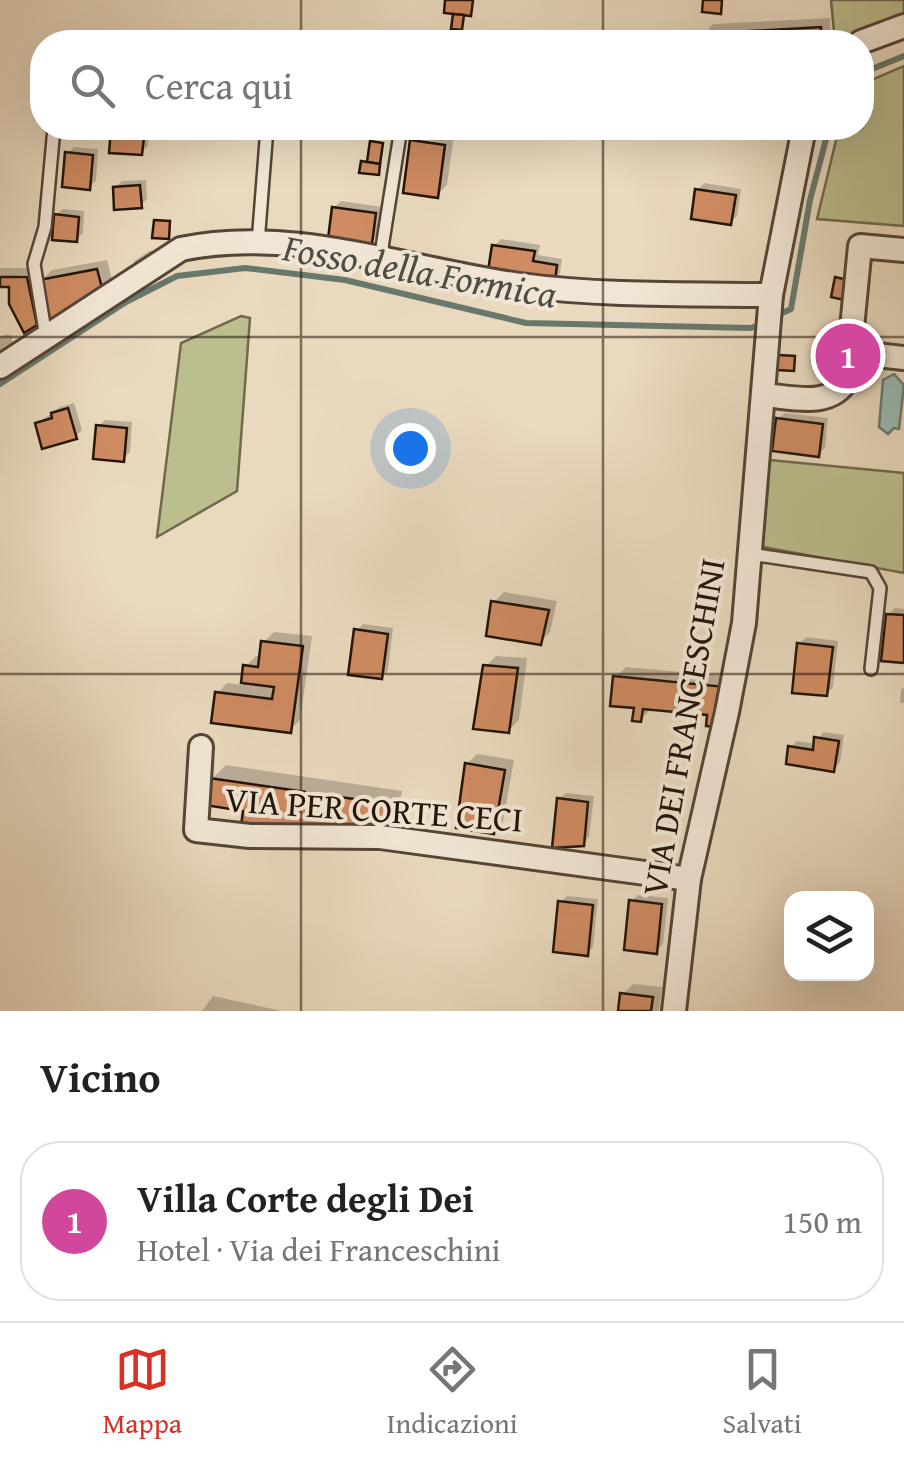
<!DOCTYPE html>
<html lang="it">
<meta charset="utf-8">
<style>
body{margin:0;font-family:"Gentium Book Plus",serif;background:#f2f2f2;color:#222}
.controls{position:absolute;right:30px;bottom:30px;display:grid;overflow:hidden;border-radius:20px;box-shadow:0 10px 40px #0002}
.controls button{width:90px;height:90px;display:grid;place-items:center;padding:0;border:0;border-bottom:2px solid #e0e0e0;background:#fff;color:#222;font:50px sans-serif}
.you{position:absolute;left:410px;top:448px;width:35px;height:35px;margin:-25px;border:8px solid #fff;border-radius:50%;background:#1a73e8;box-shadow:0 0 0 15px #1a73e833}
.badge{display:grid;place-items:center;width:65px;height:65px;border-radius:50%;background:#d93025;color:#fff;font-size:32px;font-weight:700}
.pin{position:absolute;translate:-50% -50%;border:5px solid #fff;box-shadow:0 2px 10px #0006}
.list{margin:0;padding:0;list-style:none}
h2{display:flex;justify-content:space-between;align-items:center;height:130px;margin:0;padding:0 40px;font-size:42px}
h2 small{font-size:32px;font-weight:400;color:#767676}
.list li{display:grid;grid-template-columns:65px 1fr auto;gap:30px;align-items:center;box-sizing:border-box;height:160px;margin:0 20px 20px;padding:0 20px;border:2px solid #e0e0e0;border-radius:40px}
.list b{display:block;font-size:38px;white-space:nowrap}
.list p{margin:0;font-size:32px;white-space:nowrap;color:#767676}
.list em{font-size:32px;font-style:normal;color:#767676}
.icon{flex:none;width:55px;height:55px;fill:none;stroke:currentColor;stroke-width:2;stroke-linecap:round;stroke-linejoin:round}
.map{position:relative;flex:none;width:904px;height:1011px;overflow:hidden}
.search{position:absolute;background:#fff;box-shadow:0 10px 40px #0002;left:30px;right:30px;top:30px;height:110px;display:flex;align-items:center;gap:25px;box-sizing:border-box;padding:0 35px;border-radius:40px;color:#767676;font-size:38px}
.sheet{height:310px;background:#fff}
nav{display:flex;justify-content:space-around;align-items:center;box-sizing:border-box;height:140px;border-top:2px solid #e0e0e0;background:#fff;font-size:28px;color:#767676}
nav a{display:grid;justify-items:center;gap:5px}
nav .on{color:#d93025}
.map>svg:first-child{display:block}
.green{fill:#bcbe8e;stroke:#70694b;stroke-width:2.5}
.water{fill:#97bab0;stroke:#69786d;stroke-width:2.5}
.shadow{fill:#0003}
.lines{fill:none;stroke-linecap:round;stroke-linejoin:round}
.stream{stroke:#69786d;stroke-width:6}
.building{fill:#cf8b62;stroke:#231408;stroke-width:2.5}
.lane-casing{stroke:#544536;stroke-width:16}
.street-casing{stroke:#544536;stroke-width:28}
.lane{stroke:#f1e6d5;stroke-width:11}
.street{stroke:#f1e6d5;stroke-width:22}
.grid{fill:none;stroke:#231408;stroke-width:2.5;stroke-opacity:0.55}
.labels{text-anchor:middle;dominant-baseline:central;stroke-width:8;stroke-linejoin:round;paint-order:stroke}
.street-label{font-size:35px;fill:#231408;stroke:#f1e6d5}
.water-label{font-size:38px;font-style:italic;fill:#4c4e43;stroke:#f1e6d5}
</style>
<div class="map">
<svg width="904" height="1011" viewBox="0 0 904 1011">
<rect width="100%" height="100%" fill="#e9d9be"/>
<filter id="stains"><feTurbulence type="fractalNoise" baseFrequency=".002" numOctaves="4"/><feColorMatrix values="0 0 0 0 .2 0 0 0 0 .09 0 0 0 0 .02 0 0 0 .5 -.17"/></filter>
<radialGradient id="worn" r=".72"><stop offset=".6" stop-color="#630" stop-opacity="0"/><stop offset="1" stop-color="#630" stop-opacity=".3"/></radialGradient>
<g class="green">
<path d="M831 0H904V18L835 42Z"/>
<path d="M904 66V226L817 219 839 128H862V84Z"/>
<path d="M241 316 250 318 237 491 157 537 181 343Z"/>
<path d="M748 458 904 473V573L741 543Z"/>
</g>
<path class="water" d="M894 374 904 385 899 429 894 428 888 434 879 427 883 380Z"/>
<g class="shadow">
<path d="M830 18 831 37 826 42H702L703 35 713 24Z"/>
<path d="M369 33 399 37V42H359Z"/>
<path d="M113 128H149L148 146 141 152 111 150Z"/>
<path d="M423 131 454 135 447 185 437 195 413 141Z"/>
<path d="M74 147 98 149 96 181 89 187 68 153Z"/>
<path d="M146 180 147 199 141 205 115 188 122 181Z"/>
<path d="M704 183 741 189 737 216 730 222 698 190Z"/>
<path d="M341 201 382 207 378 235 371 242 334 208Z"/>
<path d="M63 209 84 211 83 233 76 240 56 215Z"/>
<path d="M501 239 540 245 538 255 562 259 560 273 554 279 494 246Z"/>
<path d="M151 250 155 257 138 268 134 261Z"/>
<path d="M107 260 113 283 48 311 36 323 12 285H0V268H37L38 275H19V280L40 282 52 270Z"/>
<path d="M7 334 12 336V345L0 357V337Z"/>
<path d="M74 403 82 430 75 437 38 423 60 407Z"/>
<path d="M785 413 828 418 825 448 818 454 778 419Z"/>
<path d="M105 420 132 422 130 452 123 459 98 427Z"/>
<path d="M504 592 557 601 550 632 540 642 494 602Z"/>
<path d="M895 608 904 609V661L888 615Z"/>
<path d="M363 624 393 628 388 670 382 677 356 631Z"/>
<path d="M274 632 312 636 300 720 290 730 217 694 227 683 243 685 246 666 256 656 262 657 264 642Z"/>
<path d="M806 637 838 641 833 687 827 694 799 644Z"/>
<path d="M496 656 527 658 519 720 508 731 486 666Z"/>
<path d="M626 667 735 677 710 713 651 709 640 720 636 706 616 677Z"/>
<path d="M904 687V703H900L901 690Z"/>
<path d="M823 732 844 735 840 762 834 769 791 747 797 741 816 744Z"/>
<path d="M477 754 514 760 503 821 493 831 467 764Z"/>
<path d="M226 765 402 791 398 817 384 831 330 823 325 829 212 779Z"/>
<path d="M566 793 594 796 589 837 583 844 559 799Z"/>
<path d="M638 895 668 898 663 944 656 951 632 901Z"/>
<path d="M567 896 598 899 593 947 587 953 561 902Z"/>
<path d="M633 984 662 987 659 1011H621L623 994Z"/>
<path d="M213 996 282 1011H202Z"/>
</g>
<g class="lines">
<g class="stream">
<path d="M862 73 904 56"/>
<path d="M776 316 791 309 810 200 829 128"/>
<path d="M0 384 126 302 177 276 245 268 345 280 526 323 751 328 761 324"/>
</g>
</g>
<g class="building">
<path d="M445 0H473L471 16 444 13Z"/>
<path d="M703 0H722L721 14 702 12Z"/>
<path d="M453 14 464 15 462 30 451 29Z"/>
<path d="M821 27 822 42H701L700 34Z"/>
<path d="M111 128H145L142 155 109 153Z"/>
<path d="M410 140 445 145 438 198 403 193Z"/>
<path d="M370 141 383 143 380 164 367 162Z"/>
<path d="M65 152 93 155 90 190 62 187Z"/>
<path d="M361 161 380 164 379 175 359 173Z"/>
<path d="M140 185 142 208 114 210 113 187Z"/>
<path d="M695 189 736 195 731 225 691 219Z"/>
<path d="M332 207 376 213 372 244 328 239Z"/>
<path d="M54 214 79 217 77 242 52 240Z"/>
<path d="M154 220 170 221 169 239 152 238Z"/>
<path d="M492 245 535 251 533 261 557 265 555 282 488 271Z"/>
<path d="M97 269 104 295 48 323 39 280Z"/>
<path d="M0 277H27L37 325 24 333 9 304V287H0Z"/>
<path d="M835 277 848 280 844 300 831 297Z"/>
<path d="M778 355 795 356 794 371 777 370Z"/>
<path d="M68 408 77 439 42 449 35 423 52 418 51 413Z"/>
<path d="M776 418 823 424 819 457 772 451Z"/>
<path d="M96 425 127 428 124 462 93 459Z"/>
<path d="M491 601 549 610 541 645 486 636Z"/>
<path d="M886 614 904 615V663L881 661Z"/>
<path d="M354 629 388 634 382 679 348 675Z"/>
<path d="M261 641 303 646 291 733 211 723 215 692 272 699 274 687 241 683 243 665 258 667Z"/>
<path d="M797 643 833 647 827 696 792 693Z"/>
<path d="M483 665 518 668 509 733 473 729Z"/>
<path d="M613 676 726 687 722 727 706 726 707 715 643 709 641 722 632 721 634 708 610 706Z"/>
<path d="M814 737 839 741 834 772 786 764 788 746 813 750Z"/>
<path d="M465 763 505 770 494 834 456 828Z"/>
<path d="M209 778 389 804 385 834 326 825V832L241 826 243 811 205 805Z"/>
<path d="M557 798 588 802 584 846 552 848Z"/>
<path d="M629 900 662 904 657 954 624 950Z"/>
<path d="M558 901 593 905 588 956 553 952Z"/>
<path d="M620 993 653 997 651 1011H618Z"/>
</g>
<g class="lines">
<g class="lane-casing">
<g id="lane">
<path d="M74 42H98"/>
<path d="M258 243 267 128"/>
<path d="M380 260 401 128"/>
<path d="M46 337 34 264 45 227 54 128"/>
<path d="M750 554 871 572 880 588 871 669"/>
</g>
</g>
<g class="street-casing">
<g id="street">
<path d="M861 42 904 26"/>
<path d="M850 352 904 358"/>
<path d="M0 367 181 249C292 225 410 270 520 285 602 296 688 294 771 295"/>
<path d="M763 395C792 397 831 409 847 379L860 246 904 250"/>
<path d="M201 747 196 830 250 836 380 837 689 879"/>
<path d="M674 1011 689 879 727 712 744 623 771 295 804 128"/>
</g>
</g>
<use href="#lane" class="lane"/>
<use href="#street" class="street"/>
</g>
<path class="grid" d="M301 0V42M603 0V42M301 128V1011M603 128V1011M0 337H904M0 674H904"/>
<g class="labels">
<g class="street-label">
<text transform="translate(683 727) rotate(-80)">VIA DEI FRANCESCHINI</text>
<text transform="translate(374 809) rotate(4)">VIA PER CORTE CECI</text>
</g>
<g class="water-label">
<text transform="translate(420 270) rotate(10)">Fosso della Formica</text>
</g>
</g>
<rect width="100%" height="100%" filter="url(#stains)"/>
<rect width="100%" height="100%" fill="url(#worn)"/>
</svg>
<div class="controls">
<button><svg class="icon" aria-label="layers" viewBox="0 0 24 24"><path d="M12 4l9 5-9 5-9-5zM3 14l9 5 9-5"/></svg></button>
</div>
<div class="you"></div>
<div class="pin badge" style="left:848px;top:356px;background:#d1479c">1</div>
<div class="search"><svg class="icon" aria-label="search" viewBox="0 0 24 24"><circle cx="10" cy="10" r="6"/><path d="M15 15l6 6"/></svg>Cerca qui</div>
</div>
<section class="sheet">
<h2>Vicino<small></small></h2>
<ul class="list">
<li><span class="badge" style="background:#d1479c">1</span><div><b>Villa Corte degli Dei</b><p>Hotel · Via dei Franceschini</p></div><em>150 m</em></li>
</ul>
</section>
<nav>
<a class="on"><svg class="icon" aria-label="map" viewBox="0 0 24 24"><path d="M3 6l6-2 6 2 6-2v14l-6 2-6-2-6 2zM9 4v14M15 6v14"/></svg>Mappa</a>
<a><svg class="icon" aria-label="directions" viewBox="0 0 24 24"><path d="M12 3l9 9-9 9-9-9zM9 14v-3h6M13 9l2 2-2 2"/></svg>Indicazioni</a>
<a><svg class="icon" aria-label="saved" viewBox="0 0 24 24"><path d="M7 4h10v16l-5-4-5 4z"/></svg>Salvati</a>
</nav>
